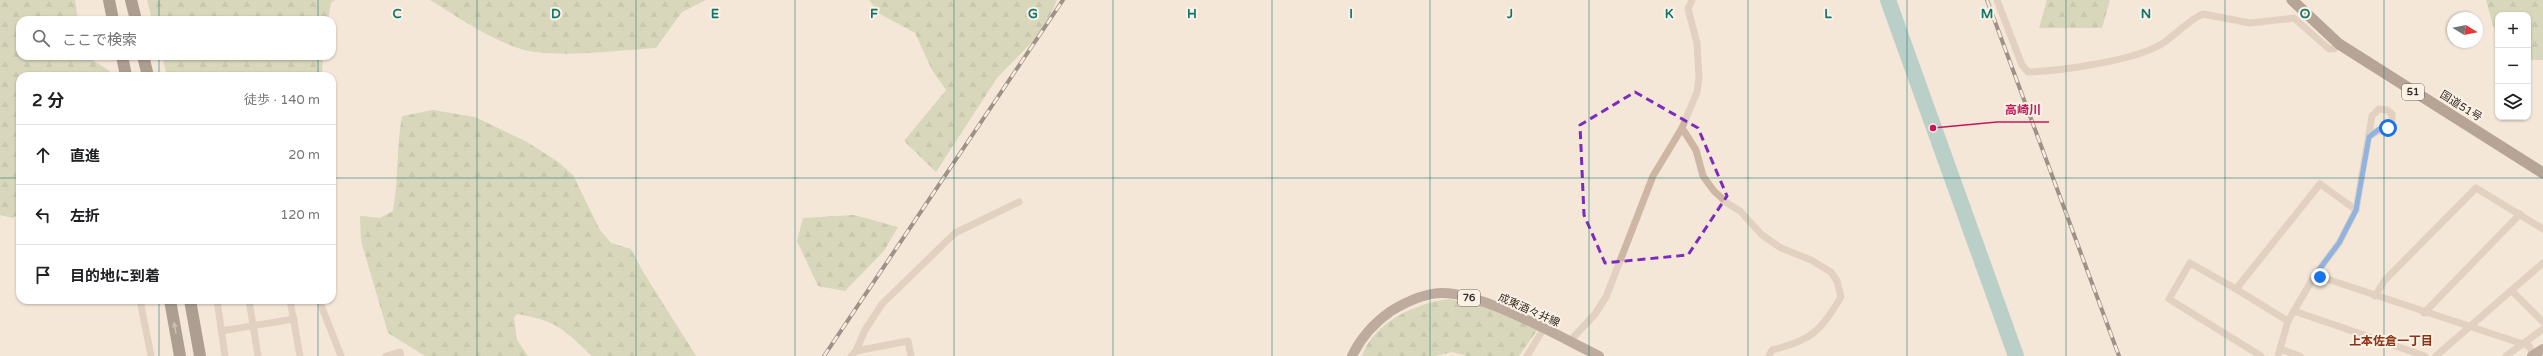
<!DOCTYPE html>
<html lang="ja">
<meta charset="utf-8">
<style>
body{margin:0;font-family:"Varela Round","Noto Sans JP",sans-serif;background:#f2f2f2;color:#202124}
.controls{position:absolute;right:12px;top:12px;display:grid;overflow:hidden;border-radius:8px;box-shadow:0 1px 3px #0004}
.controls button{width:36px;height:36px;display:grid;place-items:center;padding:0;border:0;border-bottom:1px solid #e0e0e0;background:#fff;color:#202124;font:20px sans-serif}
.compass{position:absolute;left:2447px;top:12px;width:36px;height:36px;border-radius:50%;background:#fff;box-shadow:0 1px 3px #0004;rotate:100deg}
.stop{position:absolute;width:12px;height:12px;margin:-9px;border:3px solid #1a73e8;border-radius:50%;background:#fff}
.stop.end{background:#1a73e8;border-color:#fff;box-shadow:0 1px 4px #0008}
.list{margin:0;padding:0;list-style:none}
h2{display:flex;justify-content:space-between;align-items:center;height:52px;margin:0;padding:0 16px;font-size:17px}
h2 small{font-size:13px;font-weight:400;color:#757577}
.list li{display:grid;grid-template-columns:26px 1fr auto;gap:12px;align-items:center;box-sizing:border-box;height:60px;padding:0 16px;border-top:1px solid #e0e0e0}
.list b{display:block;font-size:15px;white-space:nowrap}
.list em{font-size:13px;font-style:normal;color:#757577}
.icon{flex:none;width:22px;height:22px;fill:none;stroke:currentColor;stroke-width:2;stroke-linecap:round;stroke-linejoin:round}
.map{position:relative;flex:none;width:2543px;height:356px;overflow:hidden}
.search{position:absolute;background:#fff;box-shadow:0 1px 3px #0004;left:16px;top:16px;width:320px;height:44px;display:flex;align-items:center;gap:10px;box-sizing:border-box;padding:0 14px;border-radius:12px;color:#757577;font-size:15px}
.panel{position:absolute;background:#fff;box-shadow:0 1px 3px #0004;left:16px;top:72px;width:320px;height:232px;border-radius:12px}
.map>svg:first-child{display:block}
.forest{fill:url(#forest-firs)}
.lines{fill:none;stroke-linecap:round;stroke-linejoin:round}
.river{stroke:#74b1b4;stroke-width:16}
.minor{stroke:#cdb6a3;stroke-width:7}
.primary{stroke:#7b6255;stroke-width:10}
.trunk{stroke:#6a5448;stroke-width:11}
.motorway{stroke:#59453c;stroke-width:12}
.rail-casing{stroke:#372b26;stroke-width:4}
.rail{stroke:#fbf1e5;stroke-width:2.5;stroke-dasharray:8;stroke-linecap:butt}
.oneway{fill:#9a8a80}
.route{stroke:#1a73e8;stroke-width:5}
.marked{fill:none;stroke:#7b2cbf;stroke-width:3;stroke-dasharray:8 5;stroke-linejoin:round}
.grid{fill:none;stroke:#0f766e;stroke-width:1;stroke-opacity:0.55}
.labels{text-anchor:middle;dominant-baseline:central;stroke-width:4;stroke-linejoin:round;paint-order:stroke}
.shield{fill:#fbf1e5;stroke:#72665f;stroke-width:1}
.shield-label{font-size:10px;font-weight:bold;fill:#372b26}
.street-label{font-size:11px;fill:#372b26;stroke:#fbf1e5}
.neighbourhood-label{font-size:12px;font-weight:bold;fill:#8f3316;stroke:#fbf1e5}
.grid-label{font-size:13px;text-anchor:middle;font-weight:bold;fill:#0f766e;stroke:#fbf1e5;stroke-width:4;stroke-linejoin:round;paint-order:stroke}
.leader{fill:none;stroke:#c2185b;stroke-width:1.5}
.callout-dot{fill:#c2185b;stroke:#fbf1e5;stroke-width:1.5}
.callout-label{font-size:12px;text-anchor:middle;font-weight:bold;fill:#c2185b;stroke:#fbf1e5;stroke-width:4;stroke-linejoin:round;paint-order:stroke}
</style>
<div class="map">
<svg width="2543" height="356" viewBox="0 0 2543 356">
<defs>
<pattern id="forest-firs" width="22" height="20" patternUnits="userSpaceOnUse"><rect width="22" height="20" fill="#b5c497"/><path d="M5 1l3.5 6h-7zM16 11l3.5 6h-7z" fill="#949f7b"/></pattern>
</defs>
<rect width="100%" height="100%" fill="#f4e7d8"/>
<g class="forest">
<path d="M0 0H75L78 20H20V56H86L110 71V76H20V214L12 218 0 215Z"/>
<path d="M147 0H335L331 3 328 20H152Z"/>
<path d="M430 0H706L682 12 656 48C623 50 551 59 521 49 489 39 458 17 430 0Z"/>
<path d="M869 0H1057L1043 31 997 78 936 172 904 141 946 90 932 70 915 33 880 14Z"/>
<path d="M2047 0H2110L2102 28H2039Z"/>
<path d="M2486 0H2543V60H2528V15H2498V32L2493 26Z"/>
<path d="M162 56H323L322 76H167Z"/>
<path d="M433 110 475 117 527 142 557 161 573 175 600 230 611 243 631 249 642 270 696 356H592C563 329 558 321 517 314L514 318 517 340 528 356H425L388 333 361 241 360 216 380 218 393 211C399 179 396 147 402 116Z"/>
<path d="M854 215 898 227 884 251 845 291 818 286 797 241 803 218Z"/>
<path d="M1449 299 1485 307 1538 329 1519 356H1467L1452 352 1436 356H1362C1374 322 1416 303 1449 299Z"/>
</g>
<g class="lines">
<path class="river" d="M1888 0 2016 356"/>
<g class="minor">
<path d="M1997 0 2022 65 2028 72C2060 71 2130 61 2158 46 2174 38 2186 21 2203 14L2250 23 2294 18 2329 49H2334L2339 44"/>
<path d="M1682 128 1696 150 1703 176 1714 191 1727 203 1740 211 1762 235 1781 248 1811 260 1831 272 1837 281 1841 297C1820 331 1813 340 1772 350L1769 356"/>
<path d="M2315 275 2529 346 2534 355"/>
<path d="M2236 289 2288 321"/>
<path d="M2512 291 2543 322"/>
<path d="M2375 296 2385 280 2476 188 2543 229"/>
<path d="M140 300 151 356"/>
<path d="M217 300 225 356"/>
<path d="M249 300 258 356"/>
<path d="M290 300 300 356"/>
<path d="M319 300 341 356"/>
<path d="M2294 311 2425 356"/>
<path d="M2424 313 2520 214"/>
<path d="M221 331 294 319"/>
<path d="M1569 342 1595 314 1606 297 1653 176 1682 128 1697 92 1699 78 1697 43 1688 9 1692 0"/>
<path d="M2280 349 2300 356"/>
<path d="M856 351 908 341 911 356"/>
<path d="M386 356 400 352 401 356"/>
<path d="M851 356 856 351 865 330 882 304 955 233 1019 202"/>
<path d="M1527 356 1544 328"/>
<path d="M2261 356 2169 299 2190 263 2236 289 2320 184 2356 210"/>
<path d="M2278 356 2288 321 2315 275 2339 243 2356 210 2372 116 2379 109 2387 110 2392 114V125C2385 132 2377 129 2369 137"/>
<path d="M2436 356 2543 263"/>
<path d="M2506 356 2543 329"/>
</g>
<g class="primary">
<path d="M1352 356C1361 337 1374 323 1391 311 1406 302 1424 293 1442 293 1484 293 1560 337 1599 356"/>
<path d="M2532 356 2543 349"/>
</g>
<path class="trunk" d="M2292 0 2339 44 2543 173"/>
<g class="motorway">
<path d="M109 0 113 20"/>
<path d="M131 0 136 20"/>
<path d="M122 56 126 76"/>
<path d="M143 56 148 76"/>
<path d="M170 300 180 356"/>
<path d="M190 300 200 356"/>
</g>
<g class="rail-casing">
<g id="rail">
<path d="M1987 0 2119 356"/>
<path d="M824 356 1063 0"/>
</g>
</g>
<use href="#rail" class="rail"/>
</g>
<defs><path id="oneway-solid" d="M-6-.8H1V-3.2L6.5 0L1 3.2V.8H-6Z"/></defs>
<use class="oneway" href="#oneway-solid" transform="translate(175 328) rotate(-100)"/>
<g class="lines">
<path class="route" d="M2320 277 2315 275 2339 243 2356 210 2369 137 2379 129 2388 128"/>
</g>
<path d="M0 0H2543V356H0ZM1635 92 1698 128 1727 196 1688 255 1605 263 1584 215 1580 125Z" fill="#f4e7d8" fill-opacity=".55" fill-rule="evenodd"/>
<path class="marked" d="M1635 92 1698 128 1727 196 1688 255 1605 263 1584 215 1580 125Z"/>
<path class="grid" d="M159 0V20M318 0V20M477 0V356M636 0V356M795 0V356M954 0V356M1113 0V356M1272 0V356M1430 0V356M1589 0V356M1748 0V356M1907 0V356M2066 0V356M2225 0V356M2384 0V356M159 56V76M318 56V76M0 178H20M332 178H2543M159 300V356M318 300V356"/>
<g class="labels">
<g class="shield">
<rect x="2402" y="84" width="22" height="16" rx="3"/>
<rect x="1458" y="290" width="22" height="16" rx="3"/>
</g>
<g class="shield-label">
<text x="2413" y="92">51</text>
<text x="1469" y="298">76</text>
</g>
<g class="street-label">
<text transform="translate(2461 106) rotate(32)">国道51号</text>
<text transform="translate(1529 310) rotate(24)">成東酒々井線</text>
</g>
<g class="neighbourhood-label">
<text x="2391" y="341">上本佐倉一丁目</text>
</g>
</g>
<g class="grid-label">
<text x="397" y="18">C</text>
<text x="556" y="18">D</text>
<text x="715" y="18">E</text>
<text x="874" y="18">F</text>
<text x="1033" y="18">G</text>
<text x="1192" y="18">H</text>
<text x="1351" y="18">I</text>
<text x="1510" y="18">J</text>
<text x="1669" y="18">K</text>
<text x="1828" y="18">L</text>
<text x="1987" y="18">M</text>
<text x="2146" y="18">N</text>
<text x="2305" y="18">O</text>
</g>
<path class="leader" d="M1933 128L1997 122H2049"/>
<circle class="callout-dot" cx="1933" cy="128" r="4"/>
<g class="callout-label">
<text x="2023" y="114">高崎川</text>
</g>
</svg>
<div class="controls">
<button>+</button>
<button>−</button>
<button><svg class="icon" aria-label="layers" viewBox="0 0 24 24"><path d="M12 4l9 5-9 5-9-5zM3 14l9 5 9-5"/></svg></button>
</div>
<svg class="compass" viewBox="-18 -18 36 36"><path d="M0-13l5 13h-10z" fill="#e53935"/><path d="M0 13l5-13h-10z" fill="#757577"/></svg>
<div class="stop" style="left:2388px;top:128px"></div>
<div class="stop end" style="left:2320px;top:277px"></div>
<div class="search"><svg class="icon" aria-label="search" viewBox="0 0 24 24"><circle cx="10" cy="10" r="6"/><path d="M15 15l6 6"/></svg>ここで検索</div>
<section class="panel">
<h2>2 分<small>徒歩 · 140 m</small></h2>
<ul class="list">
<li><svg class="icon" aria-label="ahead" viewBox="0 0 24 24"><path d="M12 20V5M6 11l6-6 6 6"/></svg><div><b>直進</b></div><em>20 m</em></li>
<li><svg class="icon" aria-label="left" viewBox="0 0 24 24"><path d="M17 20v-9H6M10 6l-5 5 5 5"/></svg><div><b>左折</b></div><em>120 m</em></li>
<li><svg class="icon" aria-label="arrive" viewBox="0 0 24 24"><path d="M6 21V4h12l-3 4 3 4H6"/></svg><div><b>目的地に到着</b></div></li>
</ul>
</section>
</div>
